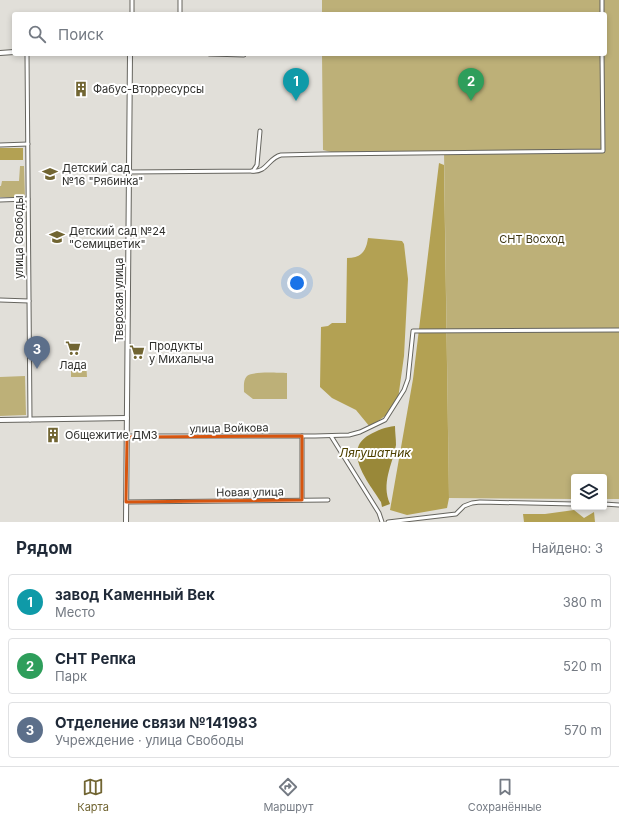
<!DOCTYPE html>
<html lang="ru">
<meta charset="utf-8">
<style>
body{margin:0;font-family:Inter,sans-serif;background:#f2f2f3;color:#1f2937}
.controls{position:absolute;right:12px;bottom:12px;display:grid;overflow:hidden;border-radius:4px;box-shadow:0 2px 6px #0003}
.controls button{width:36px;height:36px;display:grid;place-items:center;padding:0;border:0;border-bottom:1px solid #e0e1e3;background:#fff;color:#1f2937;font:20px sans-serif}
.you{position:absolute;left:297px;top:283px;width:14px;height:14px;margin:-10px;border:3px solid #fff;border-radius:50%;background:#1a73e8;box-shadow:0 0 0 6px #1a73e833}
.badge{display:grid;place-items:center;width:26px;height:26px;border-radius:50%;background:#716532;color:#fff;font-size:13px;font-weight:700}
.pin{position:absolute;translate:-50% -33px;filter:drop-shadow(0 1px 2px #0008)}
.pin::after{content:'';position:absolute;top:21px;width:14px;height:12px;background:inherit;clip-path:polygon(0 0,100% 0,50% 100%)}
.list{margin:0;padding:0;list-style:none}
h2{display:flex;justify-content:space-between;align-items:center;height:52px;margin:0;padding:0 16px;font-size:17px}
h2 small{font-size:13px;font-weight:400;color:#747a83}
.list li{display:grid;grid-template-columns:26px 1fr auto;gap:12px;align-items:center;box-sizing:border-box;height:56px;margin:0 8px 8px;padding:0 8px;border:1px solid #e0e1e3;border-radius:4px}
.list b{display:block;font-size:15px;white-space:nowrap}
.list p{margin:0;font-size:13px;white-space:nowrap;color:#747a83}
.list em{font-size:13px;font-style:normal;color:#747a83}
.icon{flex:none;width:22px;height:22px;fill:none;stroke:currentColor;stroke-width:2;stroke-linecap:round;stroke-linejoin:round}
.map{position:relative;flex:none;width:619px;height:522px;overflow:hidden}
.search{position:absolute;background:#fff;box-shadow:0 2px 6px #0003;left:12px;right:12px;top:12px;height:44px;display:flex;align-items:center;gap:10px;box-sizing:border-box;padding:0 14px;border-radius:4px;color:#747a83;font-size:15px}
.sheet{height:244px;background:#fff}
nav{display:flex;justify-content:space-around;align-items:center;box-sizing:border-box;height:56px;border-top:1px solid #e0e1e3;background:#fff;font-size:11px;color:#747a83}
nav a{display:grid;justify-items:center;gap:2px}
nav .on{color:#716532}
.map>svg:first-child{display:block}
.green{fill:#bdb078}
.forest{fill:#b3a153}
.water{fill:#998839}
.lines{fill:none;stroke-linecap:round;stroke-linejoin:round}
.minor-casing{stroke:#66655f;stroke-width:5}
.major-casing{stroke:#66655f;stroke-width:6}
.minor{stroke:#fff;stroke-width:3}
.major{stroke:#fff;stroke-width:4}
.marked{fill:none;stroke:#d6550f;stroke-width:3;stroke-linejoin:round}
.labels{text-anchor:middle;dominant-baseline:central;stroke-width:4;stroke-linejoin:round;paint-order:stroke}
.poi-label{font-size:11px;fill:#2f2f2c;stroke:#fff;text-anchor:start}
.street-label{font-size:11px;fill:#2f2f2c;stroke:#fff}
.park-label{font-size:11px;fill:#3f3715;stroke:#fff}
.water-label{font-size:12px;font-style:italic;fill:#4d4000;stroke:#fff}
</style>
<div class="map">
<svg width="619" height="522" viewBox="0 0 619 522">
<rect width="100%" height="100%" fill="#e1dfd9"/>
<g class="green">
<path d="M322 0H619V499H604V477H574V499L449 498 444 151 335 153 323 150 322 54H605V14H322Z"/>
<path d="M20 166H24L25 198 0 197V186H1L2 181H19Z"/>
<path d="M71 362H86L87 377H71Z"/>
<path d="M287 373V399H253L244 392C244 387 243 380 247 376 253 371 278 373 287 373Z"/>
<path d="M25 376 26 415 0 416V377Z"/>
</g>
<g class="forest">
<rect x="0" y="148" width="23" height="12"/>
<path d="M439 163 444 165 449 498 447 508 407 515 390 510 413 379Z"/>
<path d="M368 238 402 241 404 244 408 279 404 356 398 399 389 413 370 427 356 410 332 398 320 387 321 327 328 326 332 323H346L347 258C361 258 366 252 368 238Z"/>
<path d="M574 510 584 518 594 512 595 522H524L523 514H545Z"/>
</g>
<path class="water" d="M395 426C395 432 396 439 396 445 392 466 381 483 390 504L382 507 381 502C370 484 341 451 369 435 378 430 385 427 395 426Z"/>
<g class="lines">
<g class="minor-casing">
<g id="minor">
<path d="M602 0V14"/>
<path d="M132 14V0"/>
<path d="M180 14V0"/>
<path d="M27 54 30 420"/>
<path d="M210 54 244 55"/>
<path d="M0 145 28 144"/>
<path d="M252 171C267 173 268 158 281 155L323 154 603 151 602 54"/>
<path d="M129 172 253 171 257 165 260 131"/>
<path d="M0 200 28 199"/>
<path d="M0 300 29 301"/>
<path d="M127 436H315L349 435 360 432 385 420 404 390 408 379 413 331 619 330"/>
<path d="M302 436V500"/>
<path d="M331 436 379 513 382 522"/>
<path d="M126 502 328 500"/>
<path d="M604 504 619 505"/>
<path d="M388 522 456 514 464 506 472 503 480 502 574 504"/>
</g>
</g>
<g class="major-casing">
<g id="major">
<path d="M0 53 14 52"/>
<path d="M0 420 127 418"/>
<path d="M126 522 130 54"/>
</g>
</g>
<use href="#minor" class="minor"/>
<use href="#major" class="major"/>
</g>
<path class="marked" d="M302 436V500L126 502 127 437Z"/>
<defs>
<g id="building-bare" transform="scale(1.2)"><path d="M-4-6H4V6H1V3H-1V6H-4ZM-2.5-4.3h1.7v1.8h-1.7ZM.8-4.3h1.7v1.8H.8ZM-2.5-1h1.7V.8h-1.7ZM.8-1h1.7V.8H.8Z" fill="#716532" stroke="#fff" stroke-width="2.5" paint-order="stroke"/></g>
<g id="school-bare" transform="scale(1.2)"><path d="M0-5L7-2L0 1L-7-2ZM-4 1L0 2.5L4 1V4Q0 6-4 4Z" fill="#716532" stroke="#fff" stroke-width="2.5" paint-order="stroke"/></g>
<g id="supermarket-bare" transform="scale(1.2)"><path d="M-6-5.5h2.5l.6 2H6L4.5 2H-2.5L-4.4-4H-6ZM-1.5 3.2a1.3 1.3 0 1 0 .1 0ZM3 3.2a1.3 1.3 0 1 0 .1 0Z" fill="#716532" stroke="#fff" stroke-width="2.5" paint-order="stroke"/></g>
</defs>
<g fill-rule="evenodd">
<use href="#building-bare" x="81" y="89"/>
<use href="#school-bare" x="50" y="174"/>
<use href="#school-bare" x="57" y="237"/>
<use href="#supermarket-bare" x="73" y="348"/>
<use href="#supermarket-bare" x="137" y="352"/>
<use href="#building-bare" x="53" y="435"/>
</g>
<g class="labels">
<g class="poi-label">
<text x="93" y="89">Фабус-Вторресурсы</text>
<text x="62" y="168">Детский сад<tspan x="62" dy="13">№16 "Рябинка"</tspan></text>
<text x="69" y="231">Детский сад №24<tspan x="69" dy="13">"Семицветик"</tspan></text>
<text x="149" y="346">Продукты<tspan x="149" dy="13">у Михалыча</tspan></text>
<text x="73" y="365" text-anchor="middle">Лада</text>
<text x="65" y="435">Общежитие ДМЗ</text>
</g>
<g class="street-label">
<text transform="translate(19 237) rotate(-90)">улица Свободы</text>
<text transform="translate(119 300) rotate(-90)">Тверская улица</text>
<text transform="translate(229 428) rotate(-1)">улица Войкова</text>
<text transform="translate(250 492) rotate(-1)">Новая улица</text>
</g>
<g class="park-label">
<text x="532" y="239">СНТ Восход</text>
</g>
<g class="water-label">
<text x="375" y="452">Лягушатник</text>
</g>
</g>
</svg>
<div class="controls">
<button><svg class="icon" aria-label="layers" viewBox="0 0 24 24"><path d="M12 4l9 5-9 5-9-5zM3 14l9 5 9-5"/></svg></button>
</div>
<div class="you"></div>
<div class="pin badge" style="left:296px;top:101px;background:#0f9aa8">1</div>
<div class="pin badge" style="left:471px;top:101px;background:#2e9e5b">2</div>
<div class="pin badge" style="left:37px;top:369px;background:#5c6f8a">3</div>
<div class="search"><svg class="icon" aria-label="search" viewBox="0 0 24 24"><circle cx="10" cy="10" r="6"/><path d="M15 15l6 6"/></svg>Поиск</div>
</div>
<section class="sheet">
<h2>Рядом<small>Найдено: 3</small></h2>
<ul class="list">
<li><span class="badge" style="background:#0f9aa8">1</span><div><b>завод Каменный Век</b><p>Место</p></div><em>380 m</em></li>
<li><span class="badge" style="background:#2e9e5b">2</span><div><b>СНТ Репка</b><p>Парк</p></div><em>520 m</em></li>
<li><span class="badge" style="background:#5c6f8a">3</span><div><b>Отделение связи №141983</b><p>Учреждение · улица Свободы</p></div><em>570 m</em></li>
</ul>
</section>
<nav>
<a class="on"><svg class="icon" aria-label="map" viewBox="0 0 24 24"><path d="M3 6l6-2 6 2 6-2v14l-6 2-6-2-6 2zM9 4v14M15 6v14"/></svg>Карта</a>
<a><svg class="icon" aria-label="directions" viewBox="0 0 24 24"><path d="M12 3l9 9-9 9-9-9zM9 14v-3h6M13 9l2 2-2 2"/></svg>Маршрут</a>
<a><svg class="icon" aria-label="saved" viewBox="0 0 24 24"><path d="M7 4h10v16l-5-4-5 4z"/></svg>Сохранённые</a>
</nav>
